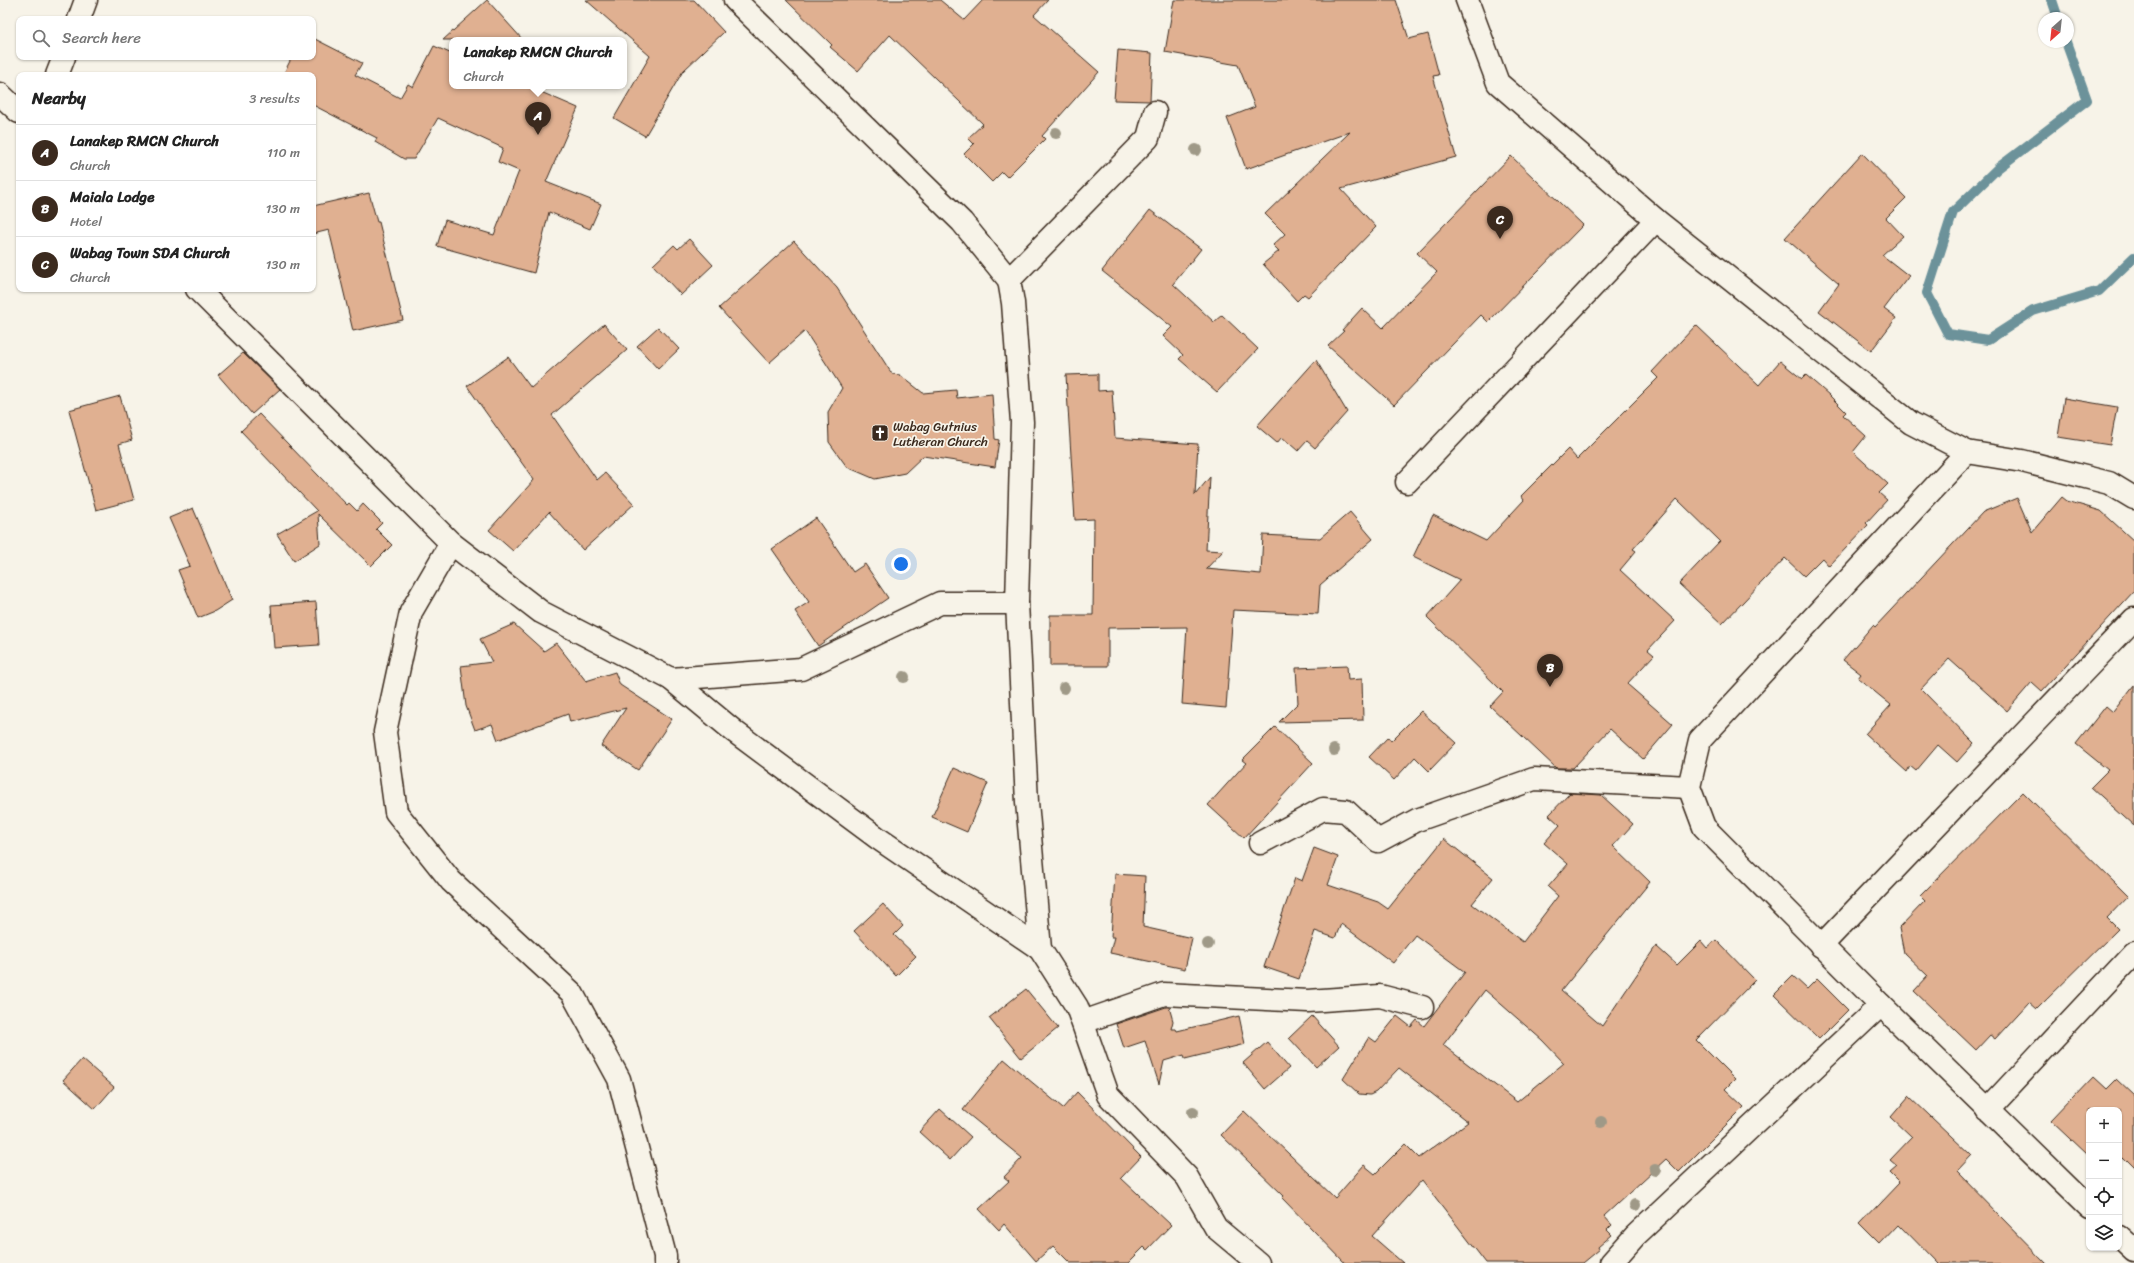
<!DOCTYPE html>
<meta charset="utf-8">
<style>
body{margin:0;font-family:Sriracha,sans-serif;background:#f2f2f2;color:#222}
.controls{position:absolute;right:12px;bottom:12px;display:grid;overflow:hidden;border-radius:8px;box-shadow:0 1px 3px #0004}
.controls button{width:36px;height:36px;display:grid;place-items:center;padding:0;border:0;border-bottom:1px solid #e0e0e0;background:#fff;color:#222;font:20px sans-serif}
.compass{position:absolute;left:2038px;top:12px;width:36px;height:36px;border-radius:50%;background:#fff;box-shadow:0 1px 3px #0004;rotate:207deg}
.you{position:absolute;left:901px;top:564px;width:14px;height:14px;margin:-10px;border:3px solid #fff;border-radius:50%;background:#1a73e8;box-shadow:0 0 0 6px #1a73e833}
.badge{display:grid;place-items:center;width:26px;height:26px;border-radius:50%;background:#3b2a1e;color:#fff;font-size:13px;font-weight:700}
.pin{position:absolute;translate:-50% -33px;filter:drop-shadow(0 1px 2px #0008)}
.pin::after{content:'';position:absolute;top:21px;width:14px;height:12px;background:inherit;clip-path:polygon(0 0,100% 0,50% 100%)}
.popup{position:absolute;left:449px;top:37px;width:178px;height:52px;box-sizing:border-box;display:grid;place-content:center;border-radius:8px;background:#fff;filter:drop-shadow(0 1px 3px #0005);font-size:13px;white-space:nowrap;color:#767676}
.popup b{font-size:15px;color:#222}
.popup::after{content:'';position:absolute;left:50%;top:100%;margin-left:-8px;border:8px solid transparent;border-top-color:#fff}
.list{margin:0;padding:0;list-style:none}
h2{display:flex;justify-content:space-between;align-items:center;height:52px;margin:0;padding:0 16px;font-size:17px}
h2 small{font-size:13px;font-weight:400;color:#767676}
.list li{display:grid;grid-template-columns:26px 1fr auto;gap:12px;align-items:center;box-sizing:border-box;height:56px;padding:0 16px;border-top:1px solid #e0e0e0}
.list b{display:block;font-size:15px;white-space:nowrap}
.list p{margin:0;font-size:13px;white-space:nowrap;color:#767676}
.list em{font-size:13px;font-style:normal;color:#767676}
.icon{flex:none;width:22px;height:22px;fill:none;stroke:currentColor;stroke-width:2;stroke-linecap:round;stroke-linejoin:round}
.map{position:relative;flex:none;width:2134px;height:1263px;overflow:hidden}
.search{position:absolute;background:#fff;box-shadow:0 1px 3px #0004;left:16px;top:16px;width:300px;height:44px;display:flex;align-items:center;gap:10px;box-sizing:border-box;padding:0 14px;border-radius:8px;color:#767676;font-size:15px}
.panel{position:absolute;background:#fff;box-shadow:0 1px 3px #0004;left:16px;top:72px;width:300px;height:220px;border-radius:8px}
.map>svg:first-child{display:block}
.lines{fill:none;stroke-linecap:round;stroke-linejoin:round}
.stream{stroke:#6c929a;stroke-width:10}
.building{fill:#e0b091;stroke:#3b2a1e;fill-rule:evenodd}
.minor-casing{stroke:#3b2a1e;stroke-width:25}
.minor{stroke:#f7f3e8;stroke-width:22}
.tree{fill:#9f9987}
.labels{text-anchor:middle;dominant-baseline:central;stroke-width:3.5;stroke-linejoin:round;paint-order:stroke}
.poi-label{font-size:13px;fill:#3b2a1e;stroke:#f7f3e8;text-anchor:start}
</style>
<div class="map">
<svg width="2134" height="1263" viewBox="0 0 2134 1263">
<rect width="100%" height="100%" fill="#f7f3e8"/>
<filter id="ink" filterUnits="userSpaceOnUse"><feTurbulence type="fractalNoise" baseFrequency=".025" numOctaves="2"/><feDisplacementMap in="SourceGraphic" scale="8" xChannelSelector="R" yChannelSelector="G"/><feConvolveMatrix kernelMatrix="1 2 1 2 8 2 1 2 1" color-interpolation-filters="sRGB"/></filter>
<g filter="url(#ink)">
<g class="lines">
<g class="stream">
<path d="M2052 0 2058 18"/>
<path d="M2066 42 2087 100 1998 168 1953 212 1927 293 1948 334 1988 340 2033 311 2099 291 2134 257"/>
</g>
</g>
<g class="building">
<path d="M487 0 523 40H443Z"/>
<path d="M586 0H694L724 32 683 71 645 136 614 118 650 56Z"/>
<path d="M786 0H940L964 20 983 0H1048L1034 15 1099 72 1042 136 1045 139 1007 177 1002 172 992 182 964 154 974 144 968 138 983 124 890 35 858 71 830 47 832 45Z"/>
<path d="M1174 0H1396L1409 39 1428 34 1439 75 1433 76 1456 157 1341 189 1376 227 1308 297 1304 294 1297 301 1263 264 1279 251 1273 245 1285 234 1265 214 1350 132 1246 169 1227 118 1255 107 1238 65 1165 52Z"/>
<path d="M313 38 362 63 355 75 400 98 408 84 413 87 434 46 452 54V86H527L578 108 546 182 601 204 590 229 549 212 534 273 437 246 445 220 494 235 519 171 498 162 503 148 438 118 414 159H404L375 142 377 138 313 105V75H283L292 57H313Z"/>
<path d="M1118 50 1152 53 1150 101 1114 100Z"/>
<path d="M1862 153 1906 198 1886 218 1903 236 1882 255 1909 276 1884 309 1896 318 1871 351 1819 311 1839 284 1785 238Z"/>
<path d="M1511 156 1583 225 1488 322 1481 315 1394 405 1328 346 1344 331 1342 330 1362 308 1383 328 1437 272 1417 253Z"/>
<path d="M369 193 377 222H379L403 320 353 331 329 230 313 234V206Z"/>
<path d="M1150 210 1201 249 1173 284 1214 322 1222 315 1258 349 1217 392 1179 359 1183 355 1163 336 1172 327 1102 271Z"/>
<path d="M689 239 713 265 681 295 653 265 674 245 678 249Z"/>
<path d="M794 241 837 288 892 374 900 375 923 393 956 390 957 398 992 394 995 439 999 440 995 467 923 456 905 473 875 479 847 467 829 442 828 412 842 388 805 331 769 363 719 308Z"/>
<path d="M604 324 627 350 552 415 597 480 605 473 634 504 583 550 549 512 513 551 489 530 534 480 467 386 508 357 531 388Z"/>
<path d="M1696 325 1759 385 1780 361 1802 379 1806 375 1829 395 1846 412 1843 415 1866 436 1853 452 1888 484 1879 493 1887 500 1866 523 1868 525 1829 566 1822 558 1804 576 1785 558 1722 624 1679 584 1720 541 1677 499 1633 549 1636 551 1620 570 1675 621 1648 650 1654 655 1627 684 1673 724 1643 759 1610 729 1573 768H1556L1490 706 1503 692 1427 617 1460 580 1413 557 1433 515 1486 541 1524 500 1521 496 1568 449 1577 459 1658 378 1652 372Z"/>
<path d="M658 327 679 349 658 369 637 346Z"/>
<path d="M243 353 280 389 252 414 218 375Z"/>
<path d="M1316 360 1347 412 1315 448 1307 441 1298 451 1282 437 1277 443 1257 426Z"/>
<path d="M1098 374V391L1112 390 1115 438 1198 444 1195 495 1210 477 1206 550 1223 551 1206 569 1261 574 1263 535 1320 538 1350 512 1373 539 1320 585 1318 614 1233 610 1226 708 1182 704 1187 627 1108 628V666H1050V615H1093L1094 519 1075 520 1066 375Z"/>
<path d="M120 396 132 440 119 444 134 500 96 510 69 410Z"/>
<path d="M2064 398 2117 407 2110 445 2058 437Z"/>
<path d="M259 414 347 505 349 503 357 511 363 504 382 523 376 529 392 545 371 566 318 514 320 544 294 561 277 534 317 511 241 431Z"/>
<path d="M2062 497 2067 501 2101 511 2134 541V591L2042 691 2032 682 2007 711 1949 659 1921 689 1974 743 1957 762 1938 745 1916 771 1910 766 1907 772 1865 734 1891 705 1858 678 1861 674 1843 660 1873 625 1875 627 1983 512 2017 498 2032 532Z"/>
<path d="M193 508 232 600 215 611 198 618 178 570 190 566 169 518Z"/>
<path d="M816 518 853 572 865 564 888 598 818 646 795 611 809 602 772 549Z"/>
<path d="M316 602 319 645 274 648 271 605Z"/>
<path d="M514 624 544 651 556 643 586 681 615 672 620 685 672 719 638 770 601 746 626 708 570 722 568 714 498 740 492 724 475 730 466 706 461 666 492 662 480 639Z"/>
<path d="M1347 666 1348 680 1362 679 1363 720 1279 722 1298 703 1296 668Z"/>
<path d="M2134 685V826L2091 787 2108 770 2076 744 2106 706 2113 712Z"/>
<path d="M1421 711 1456 743 1429 771 1415 757 1394 780 1369 757 1388 737 1391 741Z"/>
<path d="M1275 727 1313 763 1244 838 1208 805 1246 763 1242 760Z"/>
<path d="M954 768 988 783 967 832 932 817Z"/>
<path d="M2023 792 2128 896 2107 918 2118 929 2037 1009 2029 1002 1995 1039 1990 1035 1976 1050 1914 991 1928 976 1904 953 1899 928 1925 901 1920 896Z"/>
<path d="M1570 793 1601 795 1633 824 1613 846 1650 882 1561 991 1602 1026 1656 946 1677 965 1701 941 1707 948 1716 940 1755 980 1696 1040 1735 1079 1725 1089 1744 1107 1679 1172 1666 1159 1604 1216 1612 1225 1607 1230 1612 1235 1598 1247 1599 1249 1582 1263H1486L1422 1180 1372 1236 1403 1263H1345L1282 1198 1284 1196 1221 1135 1244 1111 1335 1198 1364 1165 1375 1174 1405 1144 1419 1158 1468 1122 1399 1068 1376 1092 1370 1095 1359 1094 1343 1079 1369 1037 1376 1042 1397 1016 1411 1027 1417 1020 1424 1026 1465 972 1415 935 1393 963 1341 924 1335 938 1315 931 1299 979 1264 967 1295 878 1302 881 1314 848 1338 857 1328 885 1378 902 1388 909 1444 839 1493 878 1472 904 1523 942 1558 896 1548 887 1568 864 1544 843 1560 825 1549 815ZM1485 990 1542 1040 1564 1063 1517 1102 1443 1045Z"/>
<path d="M1115 874 1145 876 1143 927 1192 938 1185 969 1110 953 1114 937H1111Z"/>
<path d="M883 904 903 926 894 935 916 956 896 976 854 931Z"/>
<path d="M1793 976 1807 989 1817 979 1848 1010 1819 1039 1774 995Z"/>
<path d="M1026 989 1058 1028 1021 1058 989 1018Z"/>
<path d="M1166 1007H1169L1173 1021 1171 1029H1176L1177 1031 1239 1016 1245 1044 1185 1059 1184 1055 1164 1061 1159 1084 1145 1041 1124 1048 1116 1024Z"/>
<path d="M1312 1016 1339 1046 1316 1067 1289 1038Z"/>
<path d="M1267 1042 1289 1068 1265 1089 1243 1063Z"/>
<path d="M82 1059 114 1087 95 1109 63 1080Z"/>
<path d="M1004 1059 1063 1108 1077 1092 1141 1157 1121 1178 1171 1225 1147 1250 1144 1247 1128 1263H1070L1053 1246 1036 1261 1004 1224 999 1230 979 1209 1009 1181 1004 1177 1022 1158 963 1110Z"/>
<path d="M2094 1076 2107 1088 2116 1079 2134 1096V1171L2119 1156V1110H2089L2088 1154 2052 1120Z"/>
<path d="M1909 1096 1972 1156 1957 1172 2046 1263H1937L1898 1223 1879 1243 1860 1224 1900 1182 1890 1172 1897 1166 1890 1160 1912 1137 1891 1117Z"/>
<path d="M940 1109 971 1137 950 1160 919 1132Z"/>
</g>
<g class="lines">
<g class="minor-casing">
<g id="minor">
<path d="M735 0 962 222 1009 280 1013 303 1022 422 1017 603 1027 802 1040 949 1077 1007 1108 1095 1187 1177 1216 1228 1258 1263"/>
<path d="M1467 0 1498 83 1656 220 1911 423 1967 452 2022 461 2109 483 2134 498"/>
<path d="M79 19 86 0"/>
<path d="M57 75 64 57"/>
<path d="M0 94 19 112"/>
<path d="M1009 280 1148 138 1155 112"/>
<path d="M197 289 451 543 541 612 671 679 801 669 940 603H1017"/>
<path d="M1967 452 1700 740 1689 787 1704 827 1881 1005 2089 1208"/>
<path d="M1407 482 1656 220"/>
<path d="M451 543 411 612 385 732 396 812 451 881 572 993 619 1079 665 1256V1263"/>
<path d="M671 679 735 732 879 839 1040 949"/>
<path d="M1260 843 1323 809 1346 811 1378 841 1417 820 1534 779 1689 787"/>
<path d="M1821 946 2134 619"/>
<path d="M1083 1022 1164 994 1308 1001 1380 996 1422 1007"/>
<path d="M1987 1110 2134 953"/>
<path d="M2119 1237 2134 1251"/>
<path d="M1611 1263 1635 1236 1881 1005"/>
</g>
</g>
<use href="#minor" class="minor"/>
</g>
<g class="tree">
<circle cx="1056" cy="133" r="6"/>
<circle cx="1196" cy="150" r="6"/>
<circle cx="904" cy="677" r="6"/>
<circle cx="1064" cy="688" r="6"/>
<circle cx="1334" cy="750" r="6"/>
<circle cx="1208" cy="944" r="6"/>
<circle cx="1193" cy="1112" r="6"/>
<circle cx="1601" cy="1122" r="6"/>
<circle cx="1655" cy="1170" r="6"/>
<circle cx="1635" cy="1205" r="6"/>
</g>
</g>
<defs>
<g id="church-square" transform="scale(0.9)"><rect x="-9" y="-9" width="18" height="18" rx="4" fill="#3b2a1e" stroke="#f7f3e8"/><path d="M-1.2-6h2.4v3.5h3.3v2.4h-3.3V6h-2.4V-.1h-3.3v-2.4h3.3Z" fill="#fff"/></g>
</defs>
<g fill-rule="evenodd">
<use href="#church-square" x="880" y="433"/>
</g>
<g class="labels">
<g class="poi-label">
<text x="893" y="426">Wabag Gutnius<tspan x="893" dy="15">Lutheran Church</tspan></text>
</g>
</g>
</svg>
<div class="controls">
<button>+</button>
<button>−</button>
<button><svg class="icon" aria-label="locate" viewBox="0 0 24 24"><circle cx="12" cy="12" r="6"/><path d="M12 2v4M12 18v4M2 12h4M18 12h4"/></svg></button>
<button><svg class="icon" aria-label="layers" viewBox="0 0 24 24"><path d="M12 4l9 5-9 5-9-5zM3 14l9 5 9-5"/></svg></button>
</div>
<svg class="compass" viewBox="-18 -18 36 36"><path d="M0-13l5 13h-10z" fill="#e53935"/><path d="M0 13l5-13h-10z" fill="#767676"/></svg>
<div class="you"></div>
<div class="pin badge" style="left:538px;top:135px">A</div>
<div class="popup"><b>Lanakep RMCN Church</b>Church</div>
<div class="pin badge" style="left:1550px;top:687px">B</div>
<div class="pin badge" style="left:1500px;top:239px">C</div>
<div class="search"><svg class="icon" aria-label="search" viewBox="0 0 24 24"><circle cx="10" cy="10" r="6"/><path d="M15 15l6 6"/></svg>Search here</div>
<section class="panel">
<h2>Nearby<small>3 results</small></h2>
<ul class="list">
<li><span class="badge">A</span><div><b>Lanakep RMCN Church</b><p>Church</p></div><em>110 m</em></li>
<li><span class="badge">B</span><div><b>Maiala Lodge</b><p>Hotel</p></div><em>130 m</em></li>
<li><span class="badge">C</span><div><b>Wabag Town SDA Church</b><p>Church</p></div><em>130 m</em></li>
</ul>
</section>
</div>
